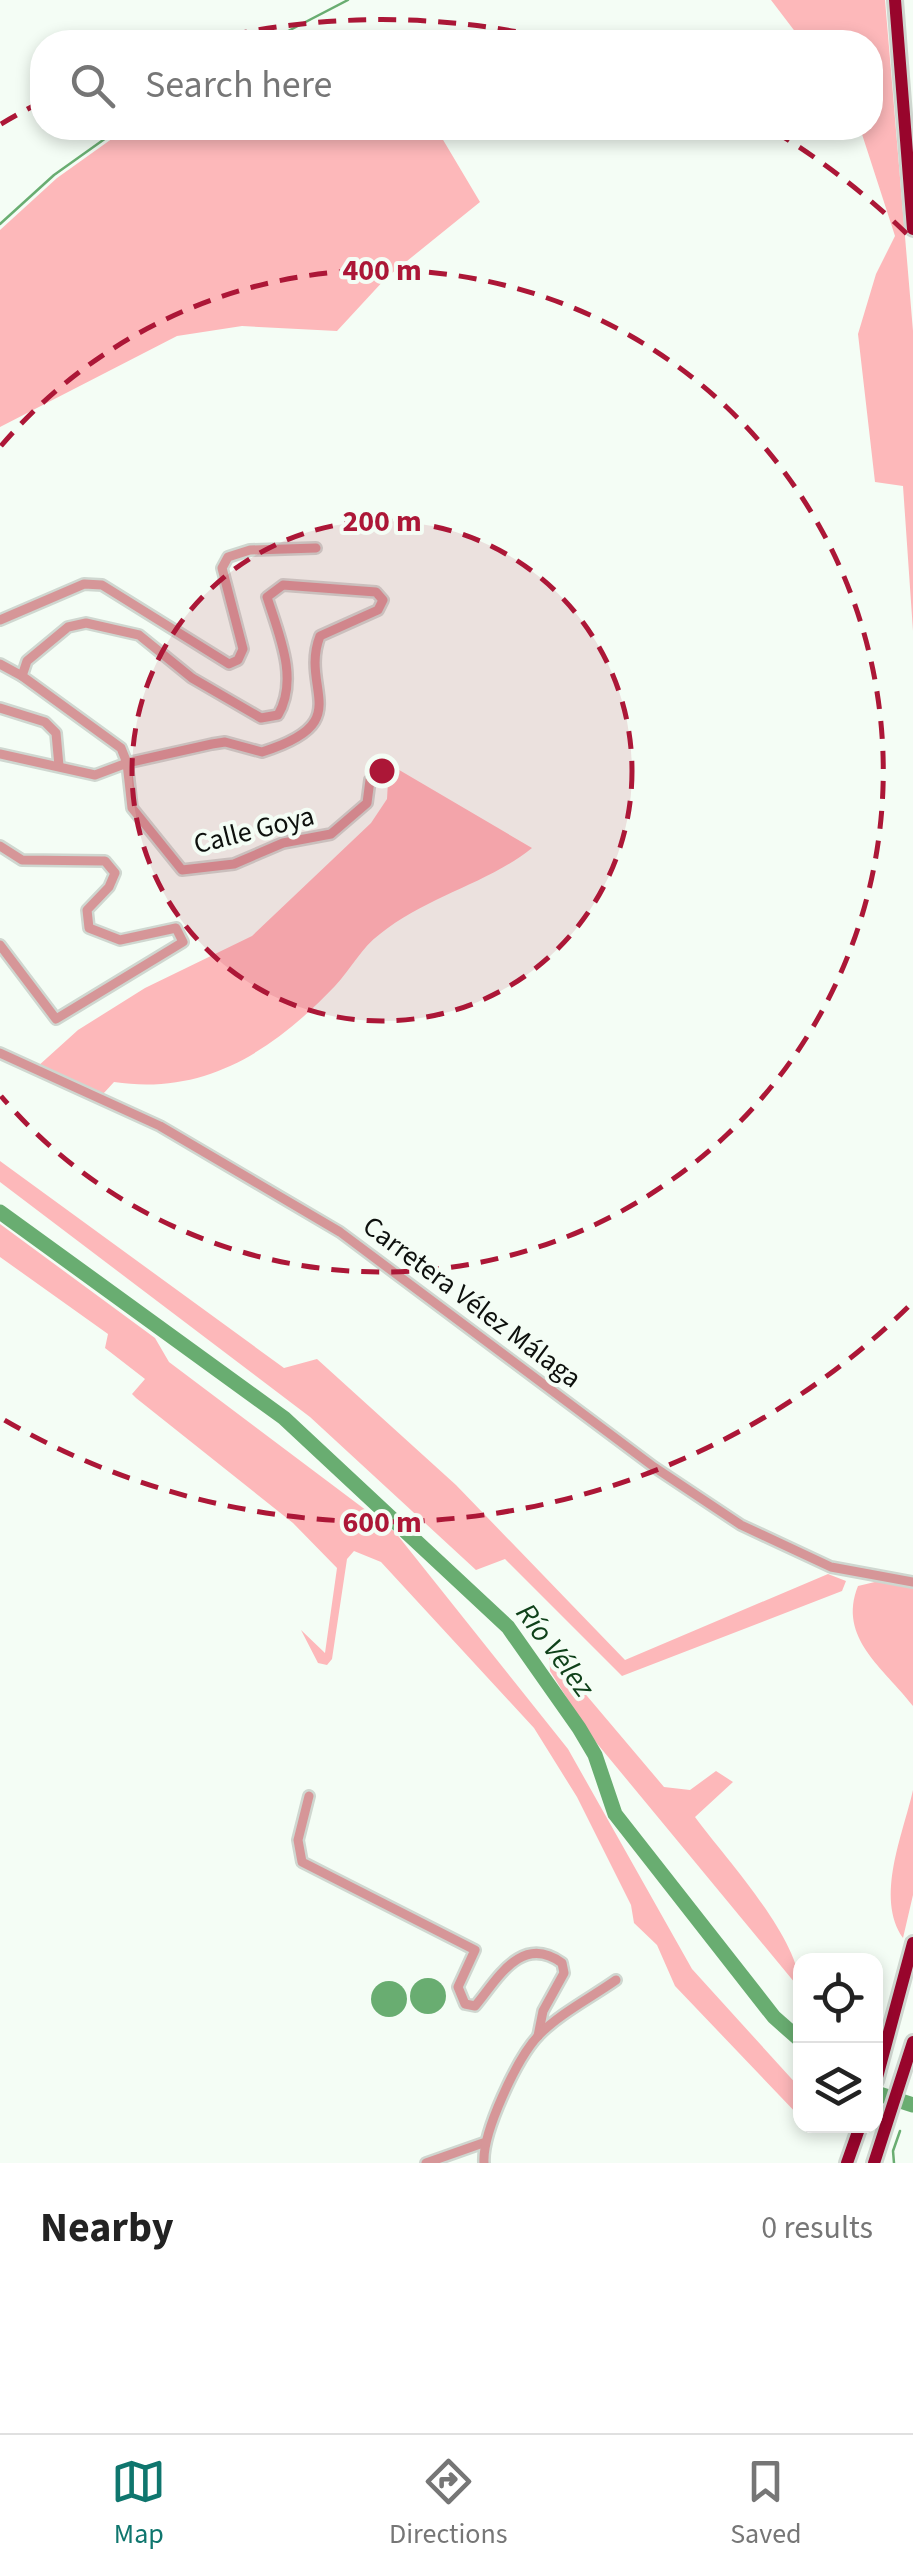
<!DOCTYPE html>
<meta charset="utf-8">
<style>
body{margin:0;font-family:"Source Sans 3",sans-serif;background:#f2f2f2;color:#222}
.controls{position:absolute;right:30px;bottom:30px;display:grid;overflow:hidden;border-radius:20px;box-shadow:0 5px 15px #0003}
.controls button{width:90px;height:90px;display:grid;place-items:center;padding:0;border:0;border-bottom:2px solid #e0e0e0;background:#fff;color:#222;font:50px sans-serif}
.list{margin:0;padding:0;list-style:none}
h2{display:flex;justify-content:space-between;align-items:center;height:130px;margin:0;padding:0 40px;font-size:42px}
h2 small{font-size:32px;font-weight:400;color:#767676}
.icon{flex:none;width:55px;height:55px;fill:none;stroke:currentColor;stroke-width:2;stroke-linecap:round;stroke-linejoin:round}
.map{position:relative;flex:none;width:913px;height:2163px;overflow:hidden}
.search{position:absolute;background:#fff;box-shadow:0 5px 15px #0003;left:30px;right:30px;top:30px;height:110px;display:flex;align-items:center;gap:25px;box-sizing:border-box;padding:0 35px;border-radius:40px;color:#767676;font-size:38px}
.sheet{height:270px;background:#fff}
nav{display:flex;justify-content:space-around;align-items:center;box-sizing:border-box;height:140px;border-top:2px solid #e0e0e0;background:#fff;font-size:28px;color:#767676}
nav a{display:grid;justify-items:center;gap:5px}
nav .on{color:#0f766e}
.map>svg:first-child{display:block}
.green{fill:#fdb8ba}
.water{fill:#69ad71}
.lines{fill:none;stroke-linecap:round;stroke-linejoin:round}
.stream{stroke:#69ad71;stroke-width:2.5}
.river{stroke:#69ad71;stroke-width:15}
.minor-casing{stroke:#cfd7d0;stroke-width:14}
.highway-casing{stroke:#cfd7d0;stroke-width:18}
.minor{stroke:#d69698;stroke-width:9}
.highway{stroke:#98052c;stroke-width:12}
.ring{fill:none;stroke:#ac1737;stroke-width:5;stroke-dasharray:18 12}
.labels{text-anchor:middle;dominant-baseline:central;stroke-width:8;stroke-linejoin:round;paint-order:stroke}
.street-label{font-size:28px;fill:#0d100d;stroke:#f4fdf5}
.water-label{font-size:30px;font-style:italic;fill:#0f411a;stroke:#f4fdf5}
.centre{fill:#ac1737;stroke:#f4fdf5;stroke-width:5}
.ring-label{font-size:30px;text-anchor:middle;font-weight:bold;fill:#ac1737;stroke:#f4fdf5;stroke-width:8;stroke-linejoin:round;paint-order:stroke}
</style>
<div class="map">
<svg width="913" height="2163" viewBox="0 0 913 2163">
<rect width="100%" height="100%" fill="#f4fdf5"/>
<g class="green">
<path d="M771 0H885L913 331V631L903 486 875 482 858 334 876 274 895 236 860 128H870V42H803Z"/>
<path d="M127 128H436L480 202 386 278 337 331 242 326 177 336 0 427V230L57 178Z"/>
<path d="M389 764 532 848C487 884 427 896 380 934 362 947 350 970 335 986 275 1049 206 1096 114 1082L103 1094 37 1067 78 1030 145 988 252 936 371 823 387 799Z"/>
<path d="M0 1161 284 1368 317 1359 456 1485 625 1660 828 1574 846 1581 842 1591 622 1676 505 1559 476 1570 310 1417 0 1182Z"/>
<path d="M0 1224 155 1338 169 1362 395 1532 568 1749 692 1969 800 2088V2117L675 1986 657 1945 634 1923 631 1905 577 1797 534 1728 381 1562 354 1551 347 1559 332 1659 327 1665 318 1663 301 1630 325 1653 337 1568 293 1523 136 1398 132 1394 145 1379 105 1348 108 1334 0 1257Z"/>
<path d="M879 1581 913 1588V1706C884 1668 837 1638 858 1586Z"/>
<path d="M549 1651 664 1787 690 1790 716 1771 733 1782 695 1817C725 1858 801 1939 800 1989L590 1735 550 1671Z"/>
<path d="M913 1790V1895L903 1938C875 1897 903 1835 913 1790Z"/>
</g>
<g class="water">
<circle cx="428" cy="1996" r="18"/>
<circle cx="389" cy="1999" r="18"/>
</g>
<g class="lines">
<g class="stream">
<path d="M267 42 348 0"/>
<path d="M0 224 54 175 120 128"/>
<path d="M894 2163 893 2151 900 2131"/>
</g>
<g class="river">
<path d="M0 1212 284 1418 508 1627 579 1728 595 1755 615 1814 774 2017 800 2040"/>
<path d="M876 2093 913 2105"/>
</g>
<g class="minor-casing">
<g id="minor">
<path d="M0 620 84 584 102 585 229 664 238 660 243 649 222 568 228 557 250 550 316 548"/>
<path d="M0 664 22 676"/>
<path d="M0 708 45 722 56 733 59 766"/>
<path d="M0 754 95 775 127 763 212 744 225 742 262 752C358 722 299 690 320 636L378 610 383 600 376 592 283 585 267 597C279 635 299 679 278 715L261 718 192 678 139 635 86 623 68 627 27 661 22 676 121 748 127 763 132 808 182 870 234 864 283 843 331 834 367 803 370 780"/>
<path d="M0 846 22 860 105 861 115 873 109 887 87 910 89 928 120 940 176 928 183 942 56 1019 0 945"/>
<path d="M0 1053 160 1126 340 1232 654 1467 741 1525 831 1567 913 1582"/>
<path d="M309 1796 298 1840 302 1862 475 1950 458 1987 465 2004 475 2006C497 1980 521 1933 562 1963L564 1973 543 2011 538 2036"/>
<path d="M426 2163 483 2143"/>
<path d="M484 2163C482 2133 517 2058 539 2035 559 2014 592 1997 616 1980"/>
</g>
</g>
<g class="highway-casing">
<g id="highway">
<path d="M895 0 913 229"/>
<path d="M876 2081 913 1943"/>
<path d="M847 2163 860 2126"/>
<path d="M874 2163 913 2042"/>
</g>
</g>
<use href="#minor" class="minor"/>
<use href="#highway" class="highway"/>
</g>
<circle cx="382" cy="771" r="250" fill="#ac1737" fill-opacity=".12"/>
<g class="ring">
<circle cx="382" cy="771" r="250"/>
<path d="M1 446A501 501 0 1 1 1 1096"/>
<path d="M908 1307A751 751 0 0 1 1 1418M1 124A751 751 0 0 1 41 102M200 42A751 751 0 0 1 564 42M774 131A751 751 0 0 1 908 235"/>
</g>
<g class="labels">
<g class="street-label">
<text transform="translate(254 830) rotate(-14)">Calle Goya</text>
<text transform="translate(472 1302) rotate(37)">Carretera Vélez Málaga</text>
</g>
<g class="water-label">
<text transform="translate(555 1650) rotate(53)">Río Vélez</text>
</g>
</g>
<circle cx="382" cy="771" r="15" class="centre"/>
<g class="ring-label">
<text x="382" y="280">400 m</text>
<text x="382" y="531">200 m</text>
<text x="382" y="1532">600 m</text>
</g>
</svg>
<div class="controls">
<button><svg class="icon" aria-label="locate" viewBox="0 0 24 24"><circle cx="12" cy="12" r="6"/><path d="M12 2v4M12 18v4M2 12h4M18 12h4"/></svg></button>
<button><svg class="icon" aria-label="layers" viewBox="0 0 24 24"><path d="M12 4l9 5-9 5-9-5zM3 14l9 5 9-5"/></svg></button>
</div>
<div class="search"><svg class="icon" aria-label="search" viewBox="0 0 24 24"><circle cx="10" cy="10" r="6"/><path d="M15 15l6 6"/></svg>Search here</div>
</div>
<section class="sheet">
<h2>Nearby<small>0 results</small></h2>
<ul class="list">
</ul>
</section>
<nav>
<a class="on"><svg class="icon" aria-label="map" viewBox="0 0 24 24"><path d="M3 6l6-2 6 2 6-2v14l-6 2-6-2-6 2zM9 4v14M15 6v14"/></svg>Map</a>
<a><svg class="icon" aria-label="directions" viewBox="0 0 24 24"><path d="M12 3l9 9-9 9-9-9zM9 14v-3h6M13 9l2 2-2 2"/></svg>Directions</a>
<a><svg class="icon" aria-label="saved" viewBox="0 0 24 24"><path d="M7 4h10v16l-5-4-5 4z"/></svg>Saved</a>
</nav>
